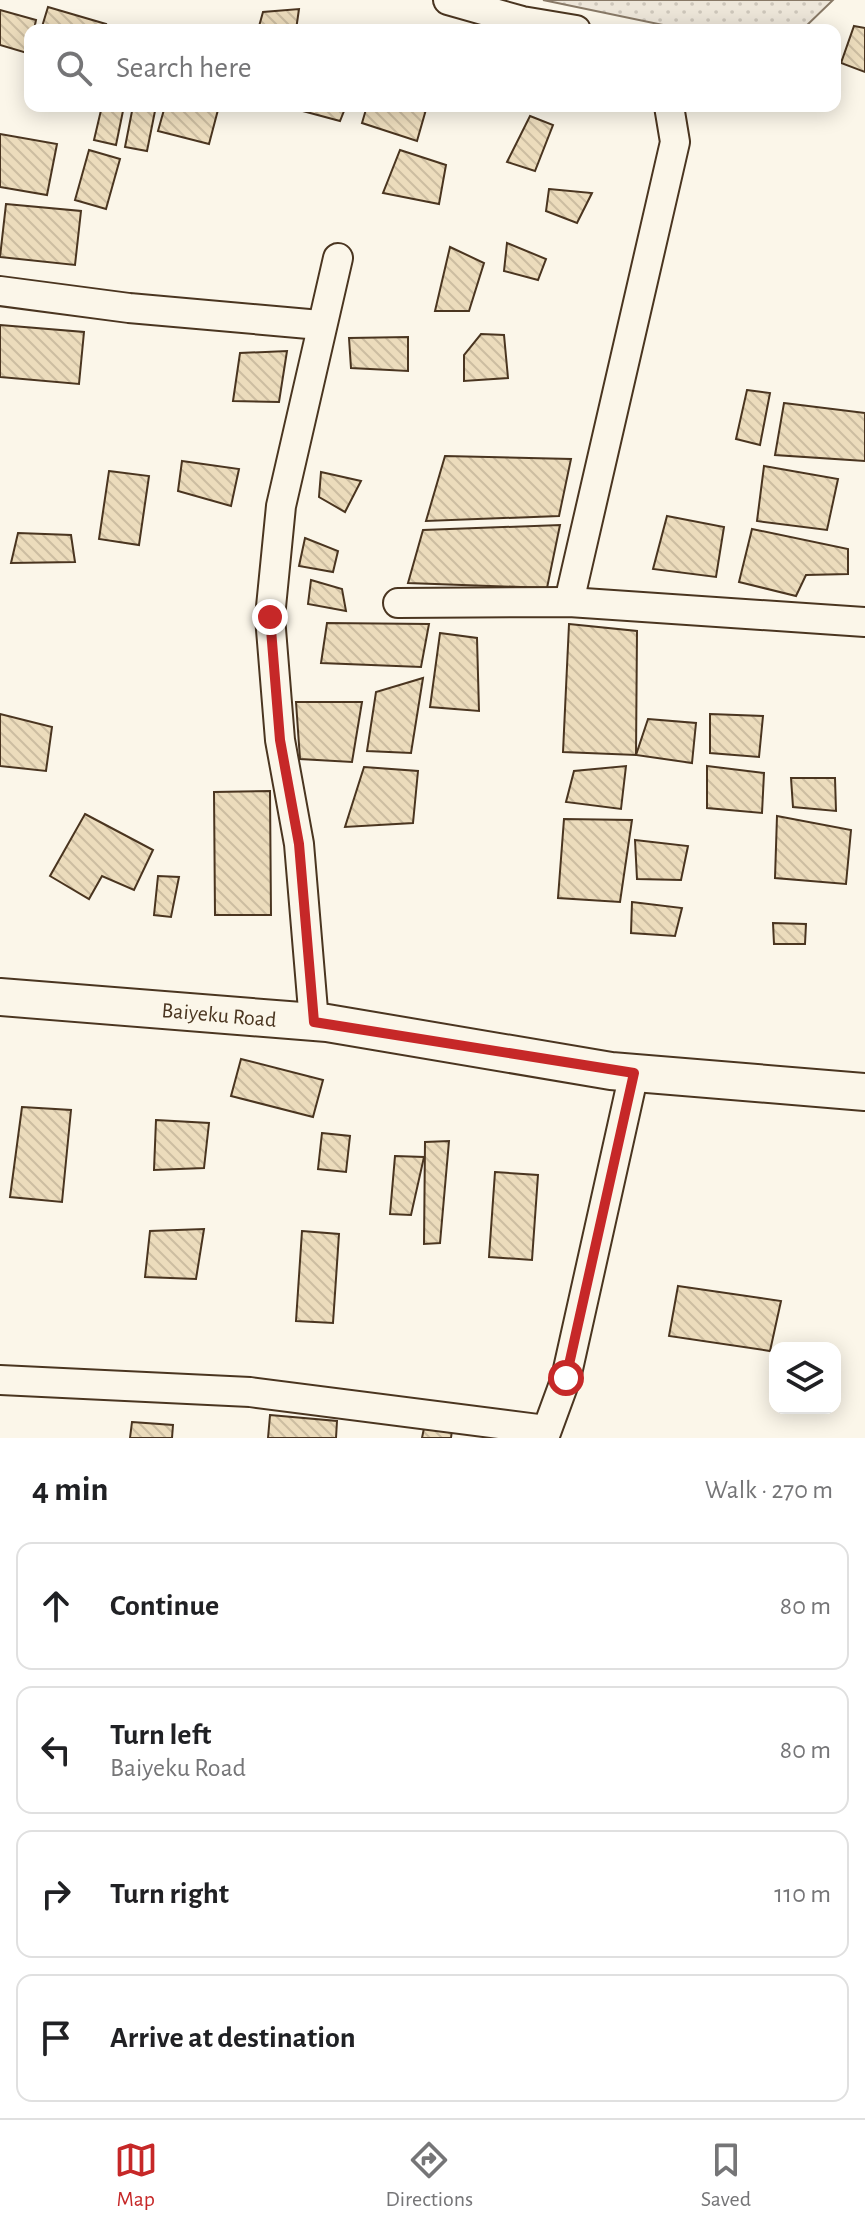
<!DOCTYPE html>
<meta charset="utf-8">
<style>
body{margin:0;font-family:"Alegreya Sans",sans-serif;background:#f6f6f6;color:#202124}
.controls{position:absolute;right:24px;bottom:24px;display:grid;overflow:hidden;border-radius:16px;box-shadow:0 4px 20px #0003}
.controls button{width:72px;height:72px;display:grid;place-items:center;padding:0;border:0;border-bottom:2px solid #e0e0e0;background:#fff;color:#202124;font:40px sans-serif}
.stop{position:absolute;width:24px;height:24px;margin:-18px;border:6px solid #c62828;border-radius:50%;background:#fff}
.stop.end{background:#c62828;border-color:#fff;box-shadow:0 2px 8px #0008}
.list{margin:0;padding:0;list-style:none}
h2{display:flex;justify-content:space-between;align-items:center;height:104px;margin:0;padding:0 32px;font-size:34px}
h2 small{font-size:26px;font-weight:400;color:#757577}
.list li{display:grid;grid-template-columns:52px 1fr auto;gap:24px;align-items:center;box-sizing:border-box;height:128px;margin:0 16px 16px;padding:0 16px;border:2px solid #e0e0e0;border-radius:16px}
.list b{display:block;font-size:30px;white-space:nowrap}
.list p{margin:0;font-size:26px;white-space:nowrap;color:#757577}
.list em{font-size:26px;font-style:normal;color:#757577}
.icon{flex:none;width:44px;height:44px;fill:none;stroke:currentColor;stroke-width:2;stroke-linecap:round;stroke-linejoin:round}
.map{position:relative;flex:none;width:865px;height:1438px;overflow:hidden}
.search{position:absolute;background:#fff;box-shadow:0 4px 20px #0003;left:24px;right:24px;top:24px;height:88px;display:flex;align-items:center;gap:20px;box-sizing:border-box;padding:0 28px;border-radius:16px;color:#757577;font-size:30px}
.sheet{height:680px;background:#fff}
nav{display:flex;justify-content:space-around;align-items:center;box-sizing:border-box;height:112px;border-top:2px solid #e0e0e0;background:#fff;font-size:22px;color:#757577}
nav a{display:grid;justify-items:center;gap:4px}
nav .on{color:#c62828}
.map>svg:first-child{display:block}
.grass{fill:url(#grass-dots);stroke:#887966;stroke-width:2}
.building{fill:url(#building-back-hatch);stroke:#4a3520;stroke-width:2}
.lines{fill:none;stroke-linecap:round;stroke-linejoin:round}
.minor-casing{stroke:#4a3520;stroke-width:32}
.major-casing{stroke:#4a3520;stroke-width:40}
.minor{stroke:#fbf6e9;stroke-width:28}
.major{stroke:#fbf6e9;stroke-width:36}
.route{stroke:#c62828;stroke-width:10}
.labels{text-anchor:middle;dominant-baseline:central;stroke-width:6;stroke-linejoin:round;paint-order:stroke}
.street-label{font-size:22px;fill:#4a3520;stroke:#fbf6e9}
</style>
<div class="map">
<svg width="865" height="1438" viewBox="0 0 865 1438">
<defs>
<pattern id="grass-dots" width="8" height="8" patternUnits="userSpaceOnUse" patternTransform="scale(2)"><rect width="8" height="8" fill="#ede6d9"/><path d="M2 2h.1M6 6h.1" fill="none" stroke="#cdc6ba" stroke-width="1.8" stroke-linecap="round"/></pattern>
<pattern id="building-back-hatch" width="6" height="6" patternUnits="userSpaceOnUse" patternTransform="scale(2)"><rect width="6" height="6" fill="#ecdcbc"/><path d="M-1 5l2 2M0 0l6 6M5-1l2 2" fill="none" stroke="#ccbda1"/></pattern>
</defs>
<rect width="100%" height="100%" fill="#fbf6e9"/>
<path class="grass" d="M543 0H833L802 30H687Z"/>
<g class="building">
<path d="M48 7 106 24 104 30H41Z"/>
<path d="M299 9 296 30H258L263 12Z"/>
<path d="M0 10 36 20 34 30H30L27 53 0 45Z"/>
<path d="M854 26 865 28V72L841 63Z"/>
<path d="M102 106H124L116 145 94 140Z"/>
<path d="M133 106H156L147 151 125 147Z"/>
<path d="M165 106H219L209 144 158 131Z"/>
<path d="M284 106H346L340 121Z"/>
<path d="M367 106H427L417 141 362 123Z"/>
<path d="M530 116 553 125 535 171 507 162Z"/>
<path d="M0 134 57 144 47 195 0 187Z"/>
<path d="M89 150 120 159 106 209 75 200Z"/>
<path d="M400 150 446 165 439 204 383 193Z"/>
<path d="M549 189 592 193 577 223 546 211Z"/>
<path d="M6 204 81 211 75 265 0 257Z"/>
<path d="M507 243 546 259 538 280 504 271Z"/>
<path d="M450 247 484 263 469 311H435Z"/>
<path d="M0 325 84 332 79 384 0 377Z"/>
<path d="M481 334 504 335 508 378 464 381V355Z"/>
<path d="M408 337V371L351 368 349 338Z"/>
<path d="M287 351 279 402 233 401 240 353Z"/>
<path d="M747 390 770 393 760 445 736 439Z"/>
<path d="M784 403 865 413V461L775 455Z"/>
<path d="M445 456 571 459 559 516 426 521Z"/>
<path d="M182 461 239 469 231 506 178 491Z"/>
<path d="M764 466 838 479 827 530 757 521Z"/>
<path d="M109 471 149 476 139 545 99 539Z"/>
<path d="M321 472 361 481 345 512 319 497Z"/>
<path d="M667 516 724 527 716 577 653 569Z"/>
<path d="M560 525 547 588 408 583 423 530Z"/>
<path d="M752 529 848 549V574L806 575 796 596 739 582Z"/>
<path d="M18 533 71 535 75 562 11 563Z"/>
<path d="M305 538 338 551 333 572 299 566Z"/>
<path d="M311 580 342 589 346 611 308 604Z"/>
<path d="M327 623 429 624 421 667 321 663Z"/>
<path d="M569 624 637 631 636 755 563 752Z"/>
<path d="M440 633 477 638 479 711 430 707Z"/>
<path d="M423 678 411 753 367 751 376 692Z"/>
<path d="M296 702H362L352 762 300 759Z"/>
<path d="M0 714 52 727 46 771 0 766Z"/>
<path d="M710 714 763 716 759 757 710 753Z"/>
<path d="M648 719 696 723 692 763 636 755Z"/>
<path d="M626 766 621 809 566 802 574 771Z"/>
<path d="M707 766 764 773 762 813 707 808Z"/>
<path d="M364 767 418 771 413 823 345 827Z"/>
<path d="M791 778H835L836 811 793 807Z"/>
<path d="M270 791 271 915H215L214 792Z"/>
<path d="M85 814 153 850 134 890 102 876 89 899 50 876Z"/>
<path d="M777 816 851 830 846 884 775 878Z"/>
<path d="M564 819 632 820 620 902 558 898Z"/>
<path d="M635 840 688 846 681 880 637 879Z"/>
<path d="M158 876 179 877 171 917 154 915Z"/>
<path d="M632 902 682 908 675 936 631 933Z"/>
<path d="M773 923 806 924 805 944H774Z"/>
<path d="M241 1059 323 1080 313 1117 231 1096Z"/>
<path d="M22 1107 71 1110 62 1202 10 1197Z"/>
<path d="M156 1120 209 1123 204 1168 154 1170Z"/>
<path d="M322 1133 350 1136 346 1172 318 1169Z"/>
<path d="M449 1141 440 1243 424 1244 425 1142Z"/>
<path d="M395 1156 424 1157 411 1215 390 1214Z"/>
<path d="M495 1172 538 1175 532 1260 489 1257Z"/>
<path d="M204 1229 196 1279 145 1277 150 1231Z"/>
<path d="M302 1231 339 1234 333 1323 296 1321Z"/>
<path d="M678 1286 781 1301 770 1351 669 1336Z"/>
<path d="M270 1415 337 1421 336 1438H268Z"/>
<path d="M132 1422 173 1425 172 1438H130Z"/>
<path d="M424 1428 452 1430 451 1438H422Z"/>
</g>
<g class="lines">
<g class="minor-casing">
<g id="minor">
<path d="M448 0 522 21 576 30"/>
<path d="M0 291 129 308 320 325"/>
<path d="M569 602 675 142 669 106"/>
<path d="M398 603 569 602 865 622"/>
<path d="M314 1022 299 844 280 740 270 617 281 506 338 258"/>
<path d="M0 1380 250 1392 546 1430"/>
<path d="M544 1438 566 1378 634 1073"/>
</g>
</g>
<g class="major-casing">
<path id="major" d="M0 997 327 1023 611 1071 865 1092"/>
</g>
<use href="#minor" class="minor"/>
<use href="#major" class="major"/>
</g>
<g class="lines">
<path class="route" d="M270 617 280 740 299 844 314 1022 634 1073 566 1378"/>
</g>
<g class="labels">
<g class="street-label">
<text transform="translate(219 1015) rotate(5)">Baiyeku Road</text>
</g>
</g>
</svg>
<div class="controls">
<button><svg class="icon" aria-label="layers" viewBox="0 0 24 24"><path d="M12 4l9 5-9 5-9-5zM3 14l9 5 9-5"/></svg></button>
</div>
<div class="stop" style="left:566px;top:1378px"></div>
<div class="stop end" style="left:270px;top:617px"></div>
<div class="search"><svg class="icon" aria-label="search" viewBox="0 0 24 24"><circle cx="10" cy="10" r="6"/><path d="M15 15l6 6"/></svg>Search here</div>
</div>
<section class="sheet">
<h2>4 min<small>Walk · 270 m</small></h2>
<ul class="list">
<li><svg class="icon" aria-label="ahead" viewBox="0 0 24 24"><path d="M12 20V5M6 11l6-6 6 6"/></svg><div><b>Continue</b></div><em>80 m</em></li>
<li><svg class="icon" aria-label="left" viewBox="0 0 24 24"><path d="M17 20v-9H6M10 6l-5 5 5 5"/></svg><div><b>Turn left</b><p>Baiyeku Road</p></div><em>80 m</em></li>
<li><svg class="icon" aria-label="right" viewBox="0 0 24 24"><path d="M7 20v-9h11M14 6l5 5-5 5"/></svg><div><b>Turn right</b></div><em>110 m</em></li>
<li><svg class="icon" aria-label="arrive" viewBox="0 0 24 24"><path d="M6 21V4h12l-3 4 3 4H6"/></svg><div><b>Arrive at destination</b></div></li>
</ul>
</section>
<nav>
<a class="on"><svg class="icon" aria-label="map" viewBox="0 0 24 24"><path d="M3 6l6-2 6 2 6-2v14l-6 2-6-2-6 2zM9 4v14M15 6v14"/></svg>Map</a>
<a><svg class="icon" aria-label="directions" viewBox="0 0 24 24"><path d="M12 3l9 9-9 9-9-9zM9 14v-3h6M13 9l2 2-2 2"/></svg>Directions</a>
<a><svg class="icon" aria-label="saved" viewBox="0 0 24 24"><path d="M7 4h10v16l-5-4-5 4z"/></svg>Saved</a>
</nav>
